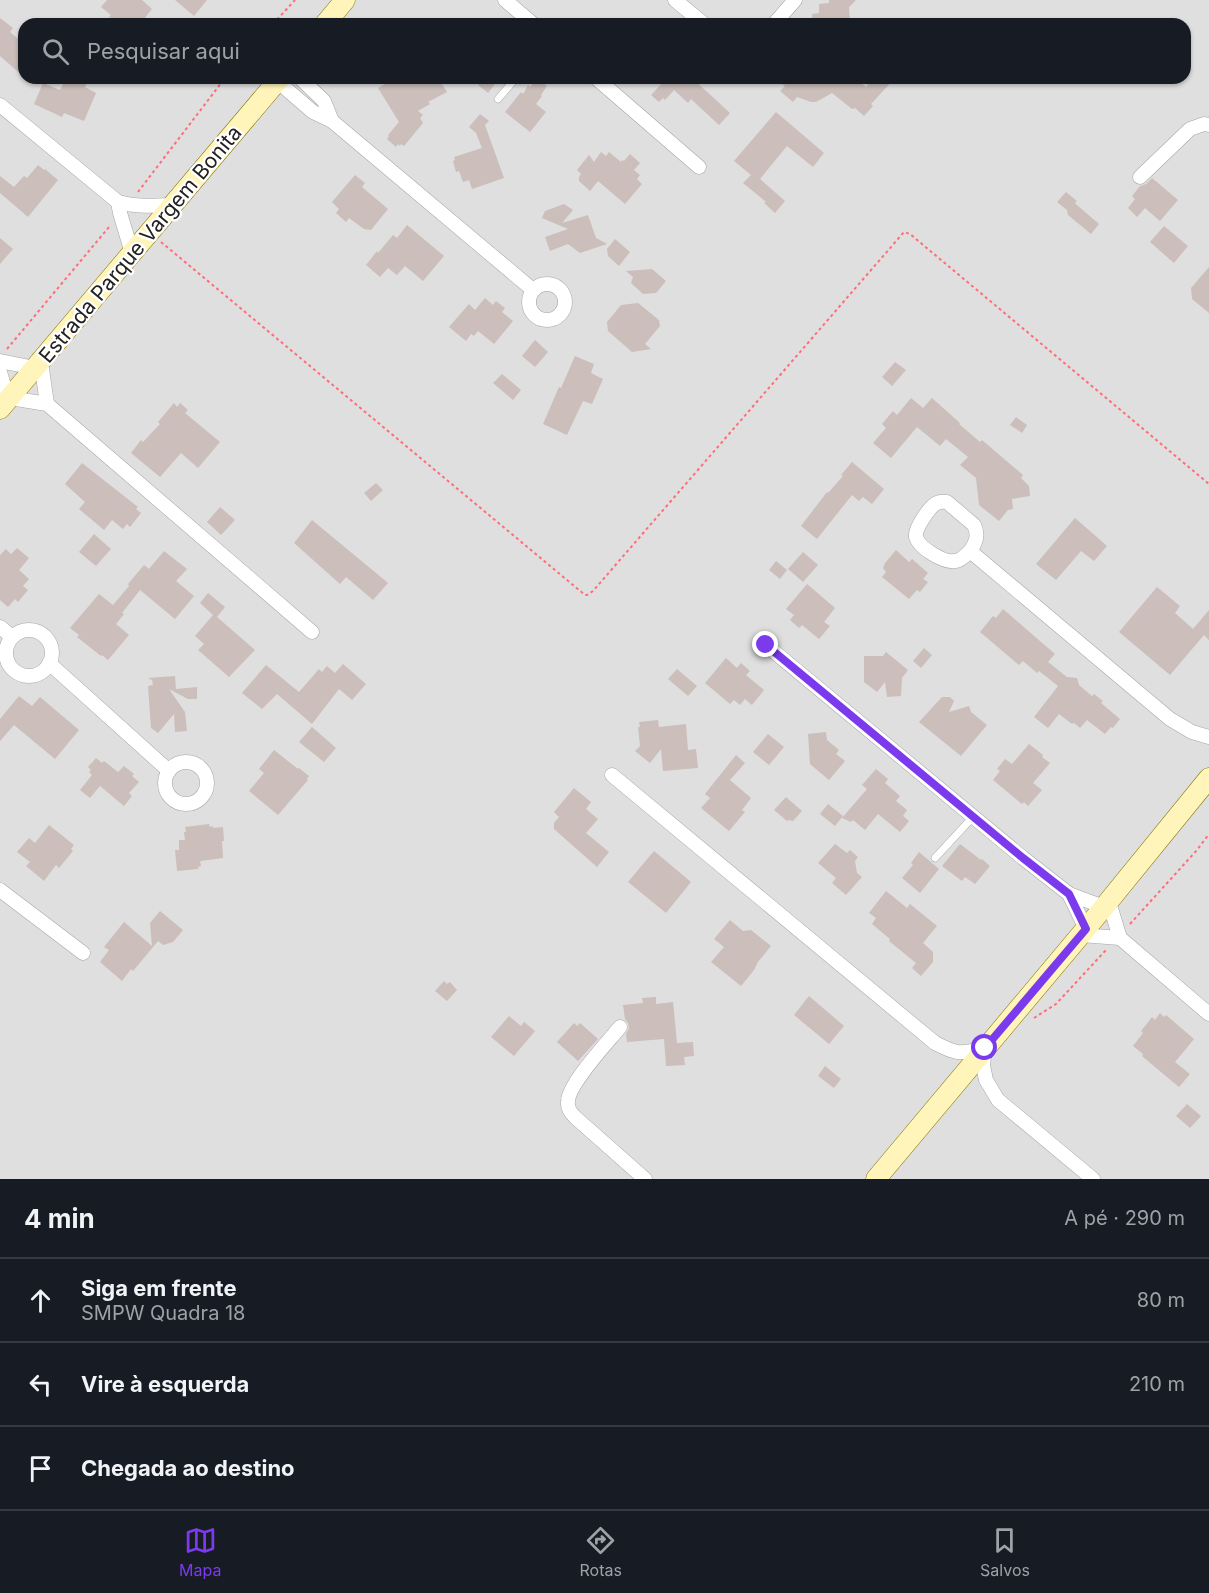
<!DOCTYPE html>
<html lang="pt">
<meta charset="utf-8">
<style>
body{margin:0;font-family:Inter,sans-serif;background:#242831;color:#f1f3f6}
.stop{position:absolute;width:18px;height:18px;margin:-14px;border:4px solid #7c3aed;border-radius:50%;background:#fff}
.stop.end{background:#7c3aed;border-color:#fff;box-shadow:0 2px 6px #0008}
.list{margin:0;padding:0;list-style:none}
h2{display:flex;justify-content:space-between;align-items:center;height:78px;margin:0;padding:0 24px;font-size:26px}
h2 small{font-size:20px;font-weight:400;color:#9ea1a6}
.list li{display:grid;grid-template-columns:39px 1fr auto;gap:18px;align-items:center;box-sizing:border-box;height:84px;padding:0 24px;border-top:2px solid #363941}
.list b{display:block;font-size:22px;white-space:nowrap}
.list p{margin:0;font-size:20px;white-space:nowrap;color:#9ea1a6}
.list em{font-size:20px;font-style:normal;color:#9ea1a6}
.icon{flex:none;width:33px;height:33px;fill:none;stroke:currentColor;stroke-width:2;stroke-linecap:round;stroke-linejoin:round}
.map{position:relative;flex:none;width:1209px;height:1179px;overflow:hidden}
.search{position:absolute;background:#171b24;box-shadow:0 2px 4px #0004;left:18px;right:18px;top:18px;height:66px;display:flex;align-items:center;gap:15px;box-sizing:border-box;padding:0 21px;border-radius:18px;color:#9ea1a6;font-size:22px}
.sheet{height:330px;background:#171b24}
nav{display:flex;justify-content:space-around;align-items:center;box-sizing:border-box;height:84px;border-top:2px solid #363941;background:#171b24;font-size:16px;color:#9ea1a6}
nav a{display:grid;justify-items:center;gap:3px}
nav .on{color:#7c3aed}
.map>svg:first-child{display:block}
.residential{fill:#e0dfdf;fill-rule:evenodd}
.building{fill:#cbbebb}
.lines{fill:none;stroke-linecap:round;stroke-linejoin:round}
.lane-casing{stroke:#a6a6a6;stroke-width:8}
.street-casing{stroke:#a6a6a6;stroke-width:15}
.secondary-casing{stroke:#827600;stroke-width:21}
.path{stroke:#ff6d7a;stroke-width:2;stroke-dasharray:3 3;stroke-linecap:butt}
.lane{stroke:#fff;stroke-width:7}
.street{stroke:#fff;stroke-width:14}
.secondary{stroke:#fff5ba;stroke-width:20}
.route{stroke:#7c3aed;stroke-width:8}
.labels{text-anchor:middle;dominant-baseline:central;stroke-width:4.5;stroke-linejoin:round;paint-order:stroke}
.street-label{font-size:21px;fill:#222;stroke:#fff}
</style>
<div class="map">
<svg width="1209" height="1179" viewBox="0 0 1209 1179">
<rect width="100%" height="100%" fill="#f3ede8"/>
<path class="residential" d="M0 0H1209V1179H0ZM24 24H1185V78H24Z"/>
<g class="building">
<path d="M107 0H142L152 9 140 24H117L109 17 111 15 101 7Z"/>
<path d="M175 0H207L194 16Z"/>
<path d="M829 0H856L849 7 850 24H812V14L819 13V4L829 3Z"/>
<path d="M0 18 13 28 10 32 24 44V77L0 56Z"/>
<path d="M66 78H89L85 87 96 93 84 121 64 113 62 117 34 104 43 83 60 90Z"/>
<path d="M395 78H419L423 83 430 79 433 84 439 80 447 92 428 102 430 104 418 111 423 115 420 118 423 123 404 146 401 144 400 146 398 144 396 147 387 139 389 136 388 135 399 122 378 88Z"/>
<path d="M484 78H487L495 84 488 93 478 85Z"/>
<path d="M537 78 547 86 541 95 542 96 536 104 546 112 530 132 505 112 521 92 523 94 528 85 530 87Z"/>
<path d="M660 78H692L730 113 719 125 691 99 688 103 674 90 665 100 663 98 659 102 651 95 664 81Z"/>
<path d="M774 78H854L866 87 874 78H895L871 104 873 106 864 116 855 108 852 109 832 93 816 102H811L797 97 793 102 780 91 785 86Z"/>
<path d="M776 112 824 153 813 167 787 146 760 179 785 201 775 213 764 203 766 202 743 183 751 175 734 161Z"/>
<path d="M480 114 489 121 485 125 504 178 472 189 469 180 463 182 459 171 456 172 453 161 455 160 454 157 482 148 476 133 469 127Z"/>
<path d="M601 152 606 156 609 152 621 162 622 160 624 161 630 154 640 163 634 170 640 175 637 179 642 184 625 204 598 181 590 191 579 181V177L581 174 577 170 589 155 594 162Z"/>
<path d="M38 165 44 170 45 169 58 180 28 217 0 193V176L14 187 24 176 27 178Z"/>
<path d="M355 175 365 183 362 187 388 209 371 230 364 229 349 218 346 222 336 213 339 209 332 202Z"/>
<path d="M1152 178 1178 200 1160 221 1145 208 1137 217 1128 208 1135 199 1132 196 1140 186 1146 184Z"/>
<path d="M1066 192 1077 201 1075 203 1078 206 1099 224 1091 234 1068 215 1067 210 1057 202Z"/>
<path d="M564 204 573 210 562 223 588 215 596 238 607 244 580 253 568 244 550 251 545 237 568 229 542 218 545 211Z"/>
<path d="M407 225 444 256 423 281 405 266 397 275 388 268 380 277 366 265 377 251 378 253 393 235 397 238Z"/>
<path d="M1164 226 1188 246 1174 263 1150 242Z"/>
<path d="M0 238 13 249 0 264Z"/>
<path d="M615 239 630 252 619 266 608 256 607 249Z"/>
<path d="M1209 267V313L1192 299 1191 288Z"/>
<path d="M652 269 666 281 656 293 643 294 631 283 633 277 626 271Z"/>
<path d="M485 298 493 305 496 301 505 308 502 312 513 321 494 344 478 331 474 336 471 334 466 341 449 327 469 304 475 310Z"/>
<path d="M638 303 659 320 660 326 645 344 651 349 632 352 608 331 607 322 621 305Z"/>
<path d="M535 340 548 352 535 367 522 356Z"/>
<path d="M575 356 594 364 591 373 603 379 592 404 583 401 567 435 543 424 559 387 561 388Z"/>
<path d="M895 362 906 370 892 386 882 377Z"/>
<path d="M502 374 521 390 513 400 493 383Z"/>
<path d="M911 398 923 408 932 398 960 423 959 424 980 442 982 440 1023 475 1021 478 1029 486 1030 496 1012 499 1013 509 1008 510 999 521 979 505 976 478 960 465 968 457 946 439 940 446 917 427 891 458 873 443 886 428 882 424 893 411 897 415Z"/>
<path d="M174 403 177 407 180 403 188 410 185 413 220 442 198 468 181 453 160 477 131 453 141 440 143 442 160 424 158 422Z"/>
<path d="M1016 417 1027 425 1022 433 1010 425Z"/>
<path d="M852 462 884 489 872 504 863 497 859 501 852 495 817 539 801 526 827 492 828 493 843 476 841 475Z"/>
<path d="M82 463 138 507 136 509 141 513 130 527 127 524 123 529 112 520 104 530 79 509 85 502 65 484Z"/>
<path d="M376 483 383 490 371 501 364 493Z"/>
<path d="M220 507 235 520 221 535 207 522Z"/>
<path d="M1075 518 1107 546 1094 561 1081 551 1056 580 1036 564Z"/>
<path d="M312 520 388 583 373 600 346 577 340 584 294 543Z"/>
<path d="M94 534 111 549 96 566 79 552Z"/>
<path d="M17 548 29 558 19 570 29 579 23 586 28 590 18 602 15 599 8 607 0 600V555L6 549 11 554Z"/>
<path d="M896 550 909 562 912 559 928 573 923 579 928 582 920 592 917 590 909 599 882 577 886 572 883 568 885 563Z"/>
<path d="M164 551 187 569 176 581 194 596 175 619 140 590 122 613 124 614 116 624 129 635 108 660 102 655 101 656 77 637 79 635 70 628 99 594 113 605 129 586 128 584 144 565 149 569Z"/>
<path d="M803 552 818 565 803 582 788 569Z"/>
<path d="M776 561 787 570 780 579 769 570Z"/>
<path d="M807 584 835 608 824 622 830 626 819 639 802 625 799 628 790 620 794 615 786 609Z"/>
<path d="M1157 587 1180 606 1175 613 1193 629 1209 610V640L1204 635 1170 675 1119 632Z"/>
<path d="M208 593 225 607 217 617 255 650 229 677 198 650 204 644 195 636 213 615 200 603Z"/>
<path d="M1003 609 1055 654 1048 662 1067 677 1077 678 1079 685 1092 696 1094 694 1103 701 1101 703 1120 719 1113 728 1111 727 1105 734 1087 720 1080 728 1074 723 1072 724 1059 714 1048 728 1034 717 1058 686 1039 671 1037 673 1023 661 1019 665 980 632 993 616 996 618Z"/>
<path d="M924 648 932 655 921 668 913 661Z"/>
<path d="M886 652 908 670 902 678 901 696 887 697 885 682 877 692 864 682V656H883Z"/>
<path d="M726 658 737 668 741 663 750 671 746 675 764 690 752 705 745 699 740 705 734 700 730 704 705 683Z"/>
<path d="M343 664 366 684 352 700 339 689 312 724 277 694 262 709 242 693 266 665 299 692 319 669 322 672 327 666 335 673Z"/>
<path d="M677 669 697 686 688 696 668 679Z"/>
<path d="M175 676 176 689 197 687V699H188L169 689 185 712 187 731 175 732 174 714 158 733 151 728 148 686 153 685 152 680 148 678Z"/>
<path d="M19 696 32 706 40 697 79 730 55 759 14 725 0 741V719Z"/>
<path d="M942 697H950L954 701 949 712 969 706 971 712 987 725 961 756 919 722Z"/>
<path d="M658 720 659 727 686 724 688 750 696 749 698 768 663 771 661 749 650 763 635 751 640 746 638 727H640L639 722Z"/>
<path d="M312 727 336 748 324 762 299 742Z"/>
<path d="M826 732 827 740 839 750 836 754 845 761 829 780 810 764 808 734Z"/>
<path d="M768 734 784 747 769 765 753 752Z"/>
<path d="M1029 744 1043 755 1042 757 1050 763 1033 783 1042 790 1028 806 1024 802 1022 804 993 780 1000 771 997 769 1005 759 1012 764Z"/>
<path d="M274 750 298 769 299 768 309 776 307 779 308 780 278 815 249 791 264 773 259 769Z"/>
<path d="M736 755 745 763 730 780 751 798 742 810 745 812 729 831 701 808 710 798 705 794Z"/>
<path d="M96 758 102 763 104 761 118 772 124 766 134 774 132 776 139 782 129 793 132 796 124 806 100 786 90 798 80 790 92 775 89 772 91 770 88 767Z"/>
<path d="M876 769 888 779 885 783 900 796 896 801 907 810 903 816 909 821 900 832 878 814 865 830 853 820 851 822 842 818 867 789 862 785Z"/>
<path d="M574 788 591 802 586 809 598 819 586 833 609 852 597 867 554 829V823L559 817 554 812Z"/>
<path d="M786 797 802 811 793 821 789 820 787 821 774 810Z"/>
<path d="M828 804 843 816 835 826 820 814Z"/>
<path d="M209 824 210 827 213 826V828L223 827 224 841H222L223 858 200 861 201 866 198 867 199 869 177 871 175 850H179V840H185L184 832H186L185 827Z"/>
<path d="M49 825 74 845 71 849 73 851 59 868 56 865 44 881 26 866 30 862 17 852 29 838 35 843Z"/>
<path d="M835 844 847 853 850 850 858 857 855 861 857 873 862 877 846 895 832 883 836 878 818 863Z"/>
<path d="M960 844 981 860 982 859 990 866 975 884 965 877 962 881 942 866Z"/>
<path d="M654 851 691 882 666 913 628 882Z"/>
<path d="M919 852 939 869 920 893 902 878 913 865 911 863Z"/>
<path d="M886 891 907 908 910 904 937 926 923 943 933 952V962L921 976 912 968 916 963 889 941 890 939 872 924 876 918 869 913Z"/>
<path d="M160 911 183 930 173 942 163 945 158 941 133 971 131 969 122 981 100 962 109 950 104 947 124 922 152 946 150 923Z"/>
<path d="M730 920 743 931 751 930 771 946 758 962 754 970 741 986 711 962 724 947 714 939Z"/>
<path d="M444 981 447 984 450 982 457 990 447 1001 435 991Z"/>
<path d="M809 996 844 1026 829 1044 794 1015Z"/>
<path d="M656 997V1004L673 1002 677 1043 693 1042 694 1056 684 1057 685 1065 666 1066 664 1039 627 1042 626 1034 629 1028 628 1023 625 1019 623 1005 643 1003 642 998Z"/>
<path d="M1160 1013 1164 1017 1166 1015 1194 1039 1175 1062 1190 1074 1179 1087 1149 1062 1142 1056 1143 1054 1133 1046 1143 1033 1141 1031 1152 1017 1155 1020Z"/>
<path d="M509 1016 521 1026 524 1022 535 1031 514 1056 491 1037Z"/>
<path d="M574 1023 577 1026 580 1023 598 1039 578 1061 557 1042Z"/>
<path d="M825 1066 841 1079 834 1088 818 1076Z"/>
<path d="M1187 1104 1201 1116 1190 1128 1176 1116Z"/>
</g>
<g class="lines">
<g class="lane-casing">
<g id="lane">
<path d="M498 99 516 78"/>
<path d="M935 858 973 817"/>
</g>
</g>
<g class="street-casing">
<g id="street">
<path d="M505 0 533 24"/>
<path d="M675 0 704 24"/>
<path d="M774 24 795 0"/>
<path d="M300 78 324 101 332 121"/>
<path d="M596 78 699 167"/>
<path d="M277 81 313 112 332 121 533 290"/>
<path d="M0 105 118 202C136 207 153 206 171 205"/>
<path d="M1140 177 1190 129 1204 124 1209 125"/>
<path d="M118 202 120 213 132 253"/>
<circle cx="547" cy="302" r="18"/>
<path d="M0 361 35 368"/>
<path d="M41 362 47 404"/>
<path d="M0 372 8 400"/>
<path d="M10 398 47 404 312 632"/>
<path d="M970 551C976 543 979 535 974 525L947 502C943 502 941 501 937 503 930 506 914 529 916 537 919 548 944 563 955 561 960 561 966 555 970 551L1170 719 1192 732 1209 737"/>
<path d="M0 627 12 637"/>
<circle cx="29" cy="653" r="23"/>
<path d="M766 645 1023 858 1069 894 1104 907"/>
<path d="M49 663 169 771"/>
<circle cx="186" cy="783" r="21"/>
<path d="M612 775 935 1043C958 1055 960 1054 985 1048L983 1065 986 1080 998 1100 1093 1179"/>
<path d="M0 890 83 953"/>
<path d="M1069 894 1086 929"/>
<path d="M1109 902 1120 938 1209 1014"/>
<path d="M1081 935 1120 938"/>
<path d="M620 1027C607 1043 569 1083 568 1101 567 1109 571 1113 576 1118L645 1179"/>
</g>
</g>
<g class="secondary-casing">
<g id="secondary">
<path d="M325 24 345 0"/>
<path d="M0 409 280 78"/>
<path d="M876 1179 1104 907 1209 778"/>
</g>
</g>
<g class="path">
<path d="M273 24 295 0"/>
<path d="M138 192 225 78"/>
<path d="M161 242 585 595H587L593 591 904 232 910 234 1209 484"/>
<path d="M7 349 109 227"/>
<path d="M1130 924 1197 850 1209 834"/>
<path d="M1034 1018 1056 1004 1106 950"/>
</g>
<use href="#lane" class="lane"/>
<use href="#street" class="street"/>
<use href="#secondary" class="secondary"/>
</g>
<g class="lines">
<path class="route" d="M766 645 1023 858 1069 894 1086 929 985 1048"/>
</g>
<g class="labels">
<g class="street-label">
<text transform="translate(140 244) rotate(-50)">Estrada Parque Vargem Bonita</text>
</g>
</g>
</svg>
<div class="stop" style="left:985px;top:1048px"></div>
<div class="stop end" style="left:766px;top:645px"></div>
<div class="search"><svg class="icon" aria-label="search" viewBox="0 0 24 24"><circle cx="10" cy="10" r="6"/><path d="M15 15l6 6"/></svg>Pesquisar aqui</div>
</div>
<section class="sheet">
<h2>4 min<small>A pé · 290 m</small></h2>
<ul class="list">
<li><svg class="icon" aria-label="ahead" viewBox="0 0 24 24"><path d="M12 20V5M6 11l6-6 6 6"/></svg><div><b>Siga em frente</b><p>SMPW Quadra 18</p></div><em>80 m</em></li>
<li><svg class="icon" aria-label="left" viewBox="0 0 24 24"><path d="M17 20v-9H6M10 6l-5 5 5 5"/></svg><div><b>Vire à esquerda</b></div><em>210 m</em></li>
<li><svg class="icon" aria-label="arrive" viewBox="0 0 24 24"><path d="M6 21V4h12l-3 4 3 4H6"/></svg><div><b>Chegada ao destino</b></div></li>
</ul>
</section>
<nav>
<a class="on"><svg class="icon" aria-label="map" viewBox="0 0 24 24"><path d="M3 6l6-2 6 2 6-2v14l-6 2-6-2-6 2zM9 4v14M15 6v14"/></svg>Mapa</a>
<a><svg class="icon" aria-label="directions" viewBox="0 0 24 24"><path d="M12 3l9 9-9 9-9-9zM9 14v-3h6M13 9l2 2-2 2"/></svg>Rotas</a>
<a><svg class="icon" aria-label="saved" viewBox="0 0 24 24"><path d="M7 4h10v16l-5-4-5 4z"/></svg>Salvos</a>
</nav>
